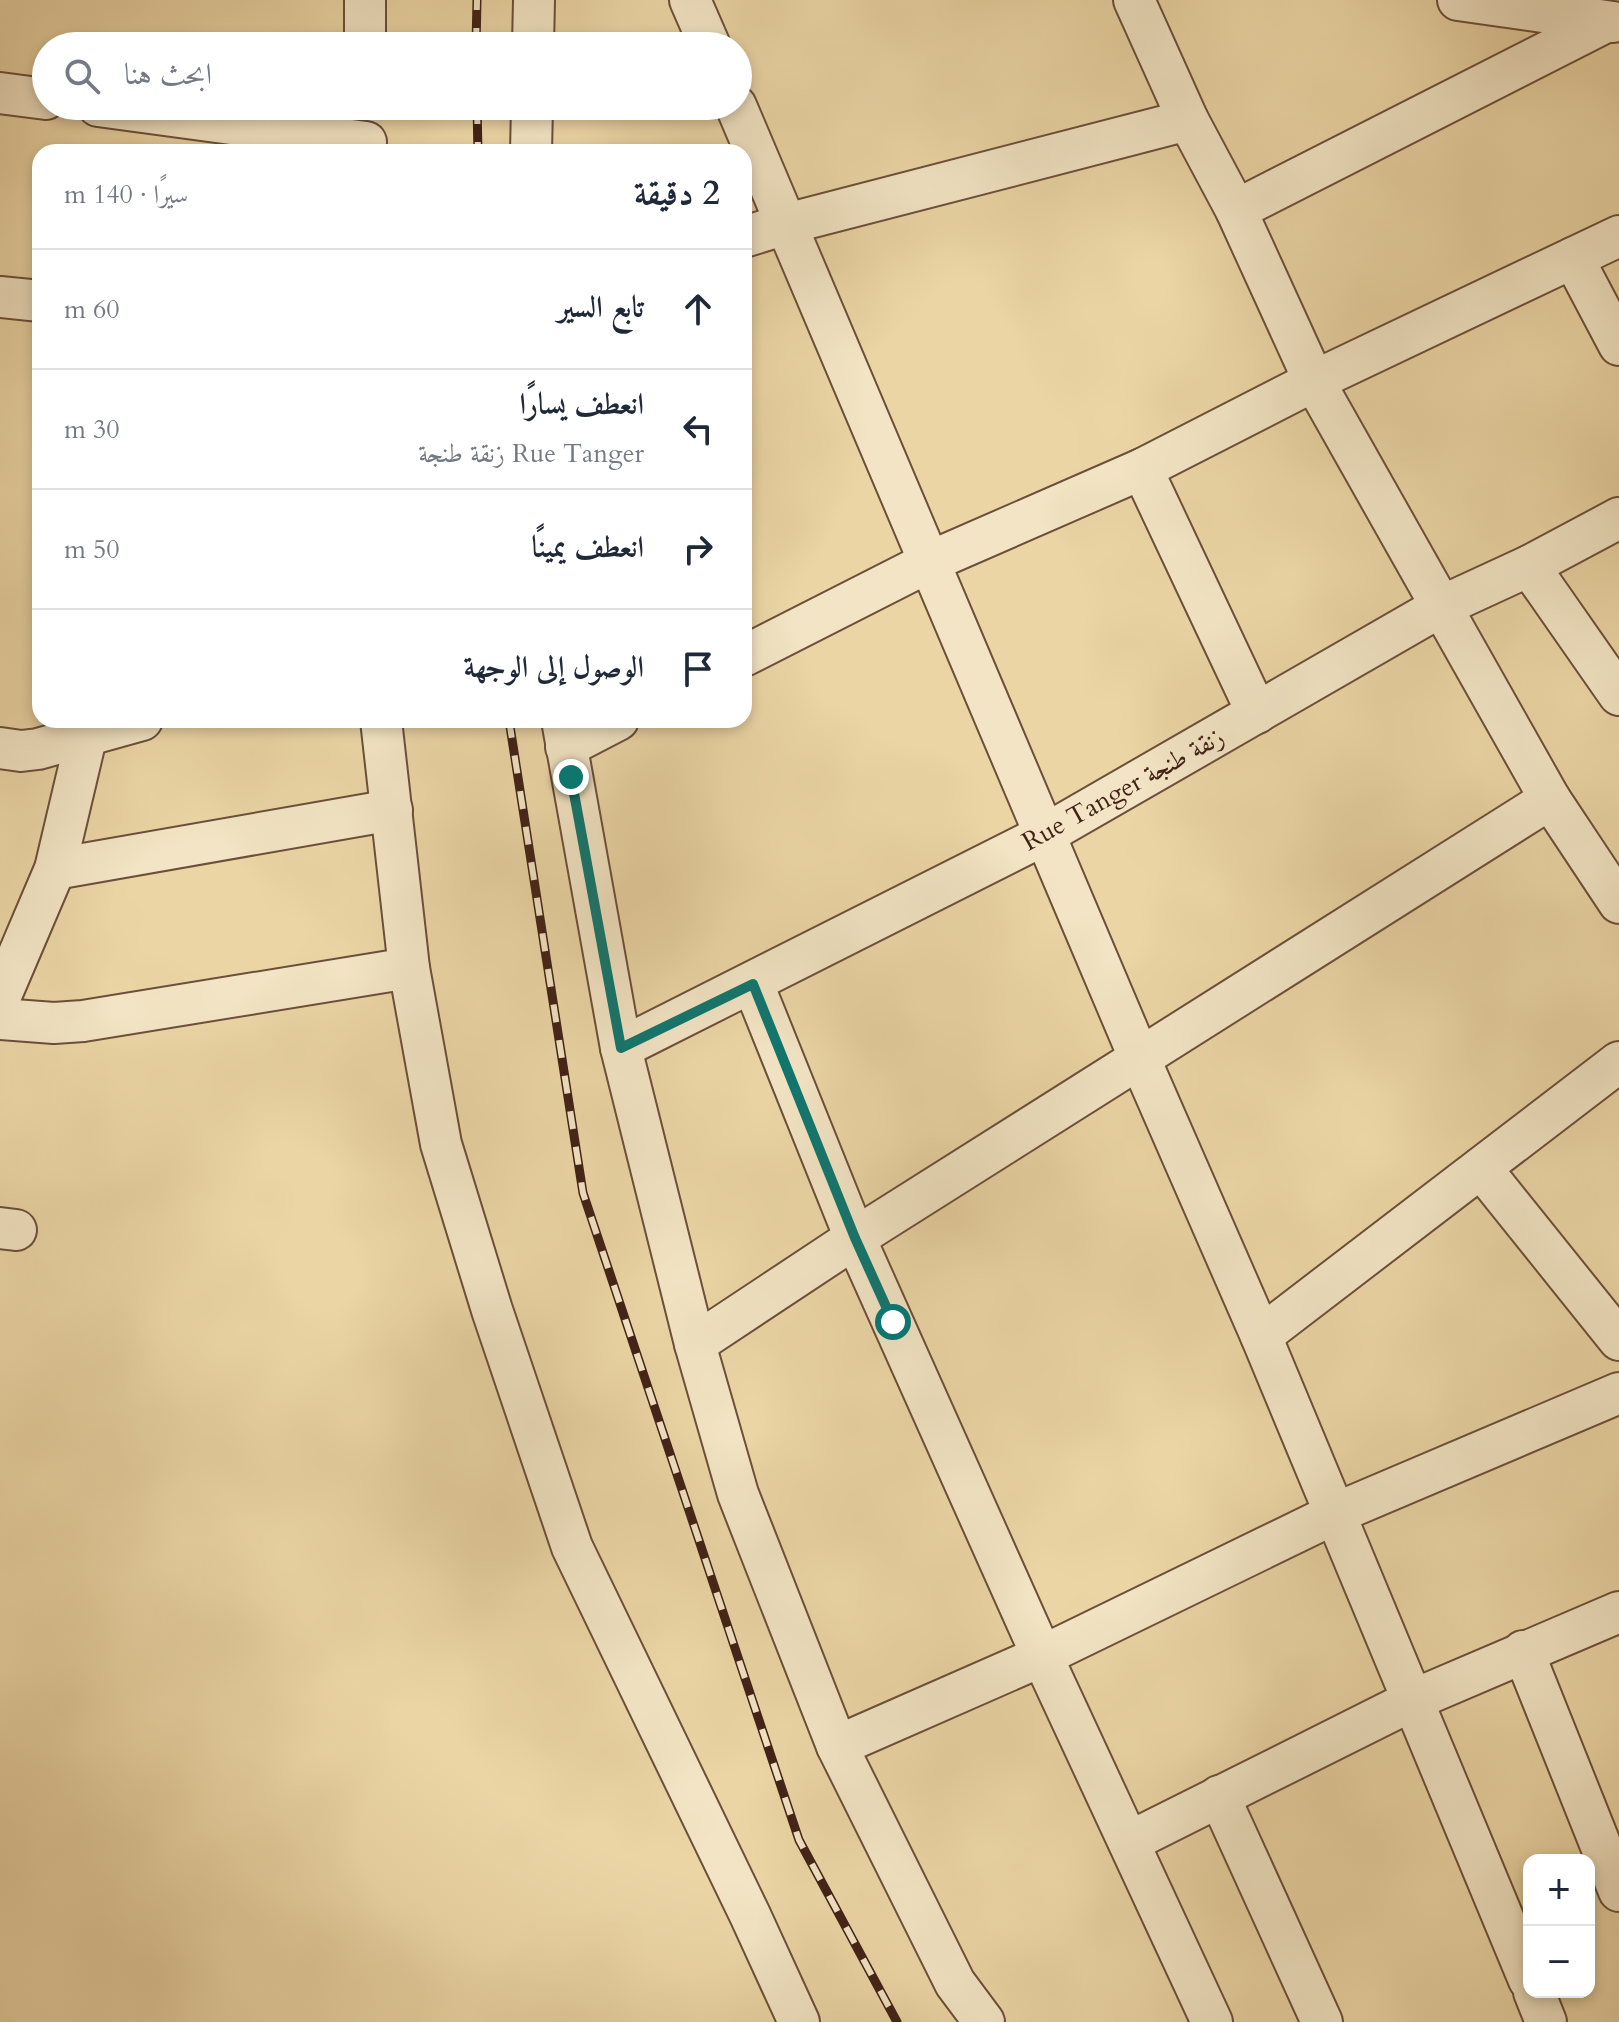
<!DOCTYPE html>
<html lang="ar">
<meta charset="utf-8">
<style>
body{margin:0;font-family:Cardo,Amiri,serif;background:#f6f6f7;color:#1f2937;direction:rtl}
.controls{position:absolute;right:24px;bottom:24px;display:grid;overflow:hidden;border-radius:16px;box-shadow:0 4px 12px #0003}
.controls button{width:72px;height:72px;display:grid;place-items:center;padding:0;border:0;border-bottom:2px solid #e0e1e3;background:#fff;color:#1f2937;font:40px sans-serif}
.stop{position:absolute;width:24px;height:24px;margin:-18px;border:6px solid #0f766e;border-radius:50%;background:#fff}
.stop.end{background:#0f766e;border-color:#fff;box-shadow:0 2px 8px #0008}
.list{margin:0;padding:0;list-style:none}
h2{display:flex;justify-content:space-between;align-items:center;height:104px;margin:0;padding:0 32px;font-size:34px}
h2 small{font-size:26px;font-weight:400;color:#747a83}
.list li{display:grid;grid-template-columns:52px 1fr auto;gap:24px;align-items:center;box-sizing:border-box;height:120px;padding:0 32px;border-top:2px solid #e0e1e3}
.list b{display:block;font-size:30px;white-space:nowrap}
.list p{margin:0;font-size:26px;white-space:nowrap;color:#747a83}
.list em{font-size:26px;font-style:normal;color:#747a83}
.icon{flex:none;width:44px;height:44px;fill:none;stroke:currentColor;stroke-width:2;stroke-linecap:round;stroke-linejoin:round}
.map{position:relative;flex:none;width:1619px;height:2022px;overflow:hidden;direction:ltr}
.search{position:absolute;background:#fff;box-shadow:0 4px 12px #0003;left:32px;top:32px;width:720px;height:88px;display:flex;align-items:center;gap:20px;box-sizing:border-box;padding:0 28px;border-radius:44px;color:#747a83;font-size:30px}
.panel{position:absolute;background:#fff;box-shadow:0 4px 12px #0003;left:32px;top:144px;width:720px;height:584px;border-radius:24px;direction:rtl}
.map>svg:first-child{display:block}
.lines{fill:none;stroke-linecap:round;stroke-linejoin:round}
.street-casing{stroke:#6c4f3a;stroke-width:44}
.street{stroke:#f2e4c4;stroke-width:40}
.rail-casing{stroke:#422217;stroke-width:9}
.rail{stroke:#f2e4c4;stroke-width:6;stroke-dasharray:18;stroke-linecap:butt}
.route{stroke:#0f766e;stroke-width:10}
.labels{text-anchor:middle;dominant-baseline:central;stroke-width:6;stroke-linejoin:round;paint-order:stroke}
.street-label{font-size:26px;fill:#422217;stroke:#f2e4c4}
</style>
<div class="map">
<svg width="1619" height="2022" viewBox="0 0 1619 2022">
<rect width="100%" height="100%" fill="#ebd5a5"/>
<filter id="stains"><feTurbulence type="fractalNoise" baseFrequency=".0025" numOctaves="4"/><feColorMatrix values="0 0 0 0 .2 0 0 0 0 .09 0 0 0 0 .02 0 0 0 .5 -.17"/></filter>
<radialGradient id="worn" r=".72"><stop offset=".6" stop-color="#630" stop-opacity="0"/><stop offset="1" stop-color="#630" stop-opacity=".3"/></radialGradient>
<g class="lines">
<g class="street-casing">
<g id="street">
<path d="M365 0V46"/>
<path d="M690 0 710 46"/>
<path d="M1134 0 1188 120 1236 210 1314 381 1550 799 1619 903"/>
<path d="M1458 0 1613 22"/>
<path d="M533 46 534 0"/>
<path d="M0 93 46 99"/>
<path d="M98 106 366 142"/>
<path d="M736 106 1139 1057 1261 1336 1529 1980"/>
<path d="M531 152 532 106"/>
<path d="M1236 210 1606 22"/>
<path d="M744 237 786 224 1188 120"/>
<path d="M1573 258 1619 345"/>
<path d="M0 297 40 301"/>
<path d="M1142 469 1257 713"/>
<path d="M1529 566 1619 695"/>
<path d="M744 656 929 562 1142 469 1314 381 1619 236"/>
<path d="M381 720 409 968 441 1144 492 1310 572 1547 750 1915 799 2022"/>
<path d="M562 720 621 1048 695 1344 738 1494 837 1746 955 1983 984 2022"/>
<path d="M566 747 618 720"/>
<path d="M0 748 21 751 38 749 142 720"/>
<path d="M55 869 392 810"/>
<path d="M753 984 855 1238 1042 1656 1212 2022"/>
<path d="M0 998 55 869 86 738"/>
<path d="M0 1019 54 1023 83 1021 409 968"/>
<path d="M621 1048 1044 835 1440 607 1529 566 1619 518"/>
<path d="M1481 1168 1619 1340"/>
<path d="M0 1228 16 1230"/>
<path d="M1261 1336 1619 1062"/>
<path d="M695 1344 855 1238 1550 799"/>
<path d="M1523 1651 1619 1891"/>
<path d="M837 1746 1042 1656 1334 1514 1619 1393"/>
<path d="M1219 1796 1322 2022"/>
<path d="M1129 1842 1413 1700 1619 1612"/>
<path d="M1534 1992 1546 2022"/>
</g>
</g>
<use href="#street" class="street"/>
<g class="rail-casing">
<g id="rail">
<path d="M476 46 477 0"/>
<path d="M477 106 478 152"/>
<path d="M509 720 583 1193 799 1840 897 2022"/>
</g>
</g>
<use href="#rail" class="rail"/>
</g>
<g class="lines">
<path class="route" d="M571 777 621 1048 753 984 855 1238 893 1322"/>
</g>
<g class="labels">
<g class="street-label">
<text transform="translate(1123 789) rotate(-29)">Rue Tanger زنقة طنجة</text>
</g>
</g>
<rect width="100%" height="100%" filter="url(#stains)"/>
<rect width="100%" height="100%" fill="url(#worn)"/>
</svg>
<div class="controls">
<button>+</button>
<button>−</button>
</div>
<div class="stop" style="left:893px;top:1322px"></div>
<div class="stop end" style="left:571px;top:777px"></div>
<div class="search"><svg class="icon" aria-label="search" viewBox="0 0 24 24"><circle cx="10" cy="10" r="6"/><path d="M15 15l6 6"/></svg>ابحث هنا</div>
<section class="panel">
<h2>2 دقيقة<small>سيرًا · 140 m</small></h2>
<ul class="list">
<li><svg class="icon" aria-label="ahead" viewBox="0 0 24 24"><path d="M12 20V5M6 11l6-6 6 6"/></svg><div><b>تابع السير</b></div><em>60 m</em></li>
<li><svg class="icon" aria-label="left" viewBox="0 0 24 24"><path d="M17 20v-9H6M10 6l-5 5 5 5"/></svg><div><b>انعطف يسارًا</b><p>Rue Tanger زنقة طنجة</p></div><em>30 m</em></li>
<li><svg class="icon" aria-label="right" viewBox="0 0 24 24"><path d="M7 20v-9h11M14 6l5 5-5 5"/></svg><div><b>انعطف يمينًا</b></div><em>50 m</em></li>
<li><svg class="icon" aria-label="arrive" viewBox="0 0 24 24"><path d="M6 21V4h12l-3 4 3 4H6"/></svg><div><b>الوصول إلى الوجهة</b></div></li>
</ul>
</section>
</div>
